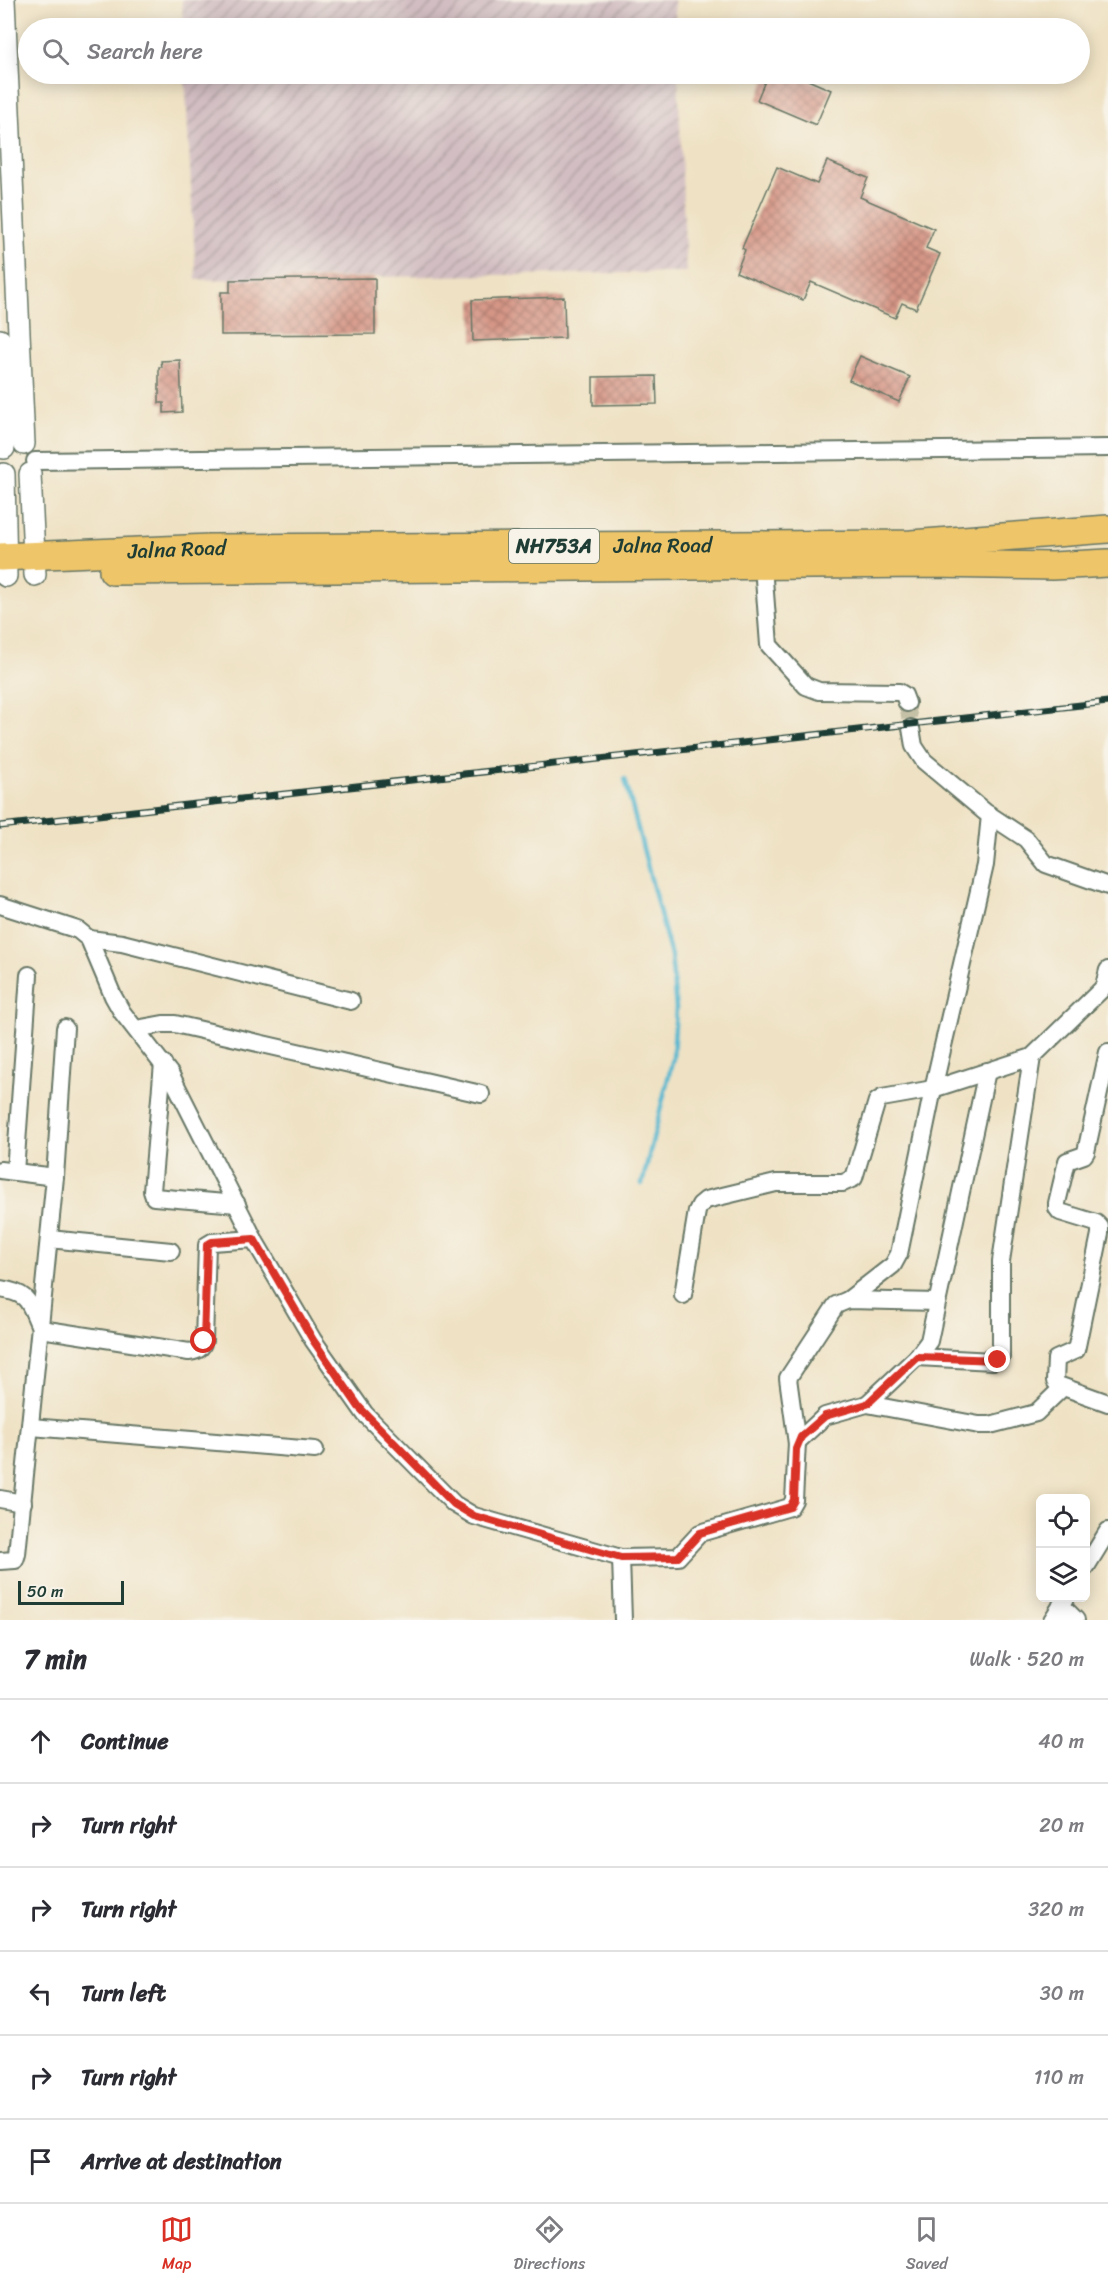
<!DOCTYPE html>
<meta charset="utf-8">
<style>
body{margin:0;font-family:Sriracha,sans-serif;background:#f2f2f3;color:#2b2b33}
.controls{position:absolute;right:18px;bottom:18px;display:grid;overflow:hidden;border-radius:9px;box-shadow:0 3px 15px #0003}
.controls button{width:54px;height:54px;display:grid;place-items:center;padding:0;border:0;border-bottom:2px solid #e1e1e2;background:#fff;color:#2b2b33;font:30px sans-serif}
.scale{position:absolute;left:18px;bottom:15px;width:106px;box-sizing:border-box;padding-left:6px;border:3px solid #1f3d34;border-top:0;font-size:16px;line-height:21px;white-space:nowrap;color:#1f3d34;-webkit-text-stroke:4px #f7f3e8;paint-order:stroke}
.stop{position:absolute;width:18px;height:18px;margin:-14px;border:4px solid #d93025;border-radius:50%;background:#fff}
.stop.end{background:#d93025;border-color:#fff;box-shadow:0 2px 6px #0008}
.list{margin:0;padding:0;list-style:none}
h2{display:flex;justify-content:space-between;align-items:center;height:78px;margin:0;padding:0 24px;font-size:26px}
h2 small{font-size:20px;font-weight:400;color:#7c7c81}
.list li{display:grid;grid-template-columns:39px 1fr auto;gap:18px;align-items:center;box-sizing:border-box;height:84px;padding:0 24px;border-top:2px solid #e1e1e2}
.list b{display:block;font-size:22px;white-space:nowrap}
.list em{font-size:20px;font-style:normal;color:#7c7c81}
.icon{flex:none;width:33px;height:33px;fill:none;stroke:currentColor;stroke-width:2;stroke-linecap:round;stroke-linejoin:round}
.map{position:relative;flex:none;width:1108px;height:1620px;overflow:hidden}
.search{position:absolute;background:#fff;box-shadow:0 3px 15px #0003;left:18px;right:18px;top:18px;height:66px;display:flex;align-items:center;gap:15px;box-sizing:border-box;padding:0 21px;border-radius:33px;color:#7c7c81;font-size:22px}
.sheet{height:582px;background:#fff}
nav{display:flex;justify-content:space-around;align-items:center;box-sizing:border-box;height:84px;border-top:2px solid #e1e1e2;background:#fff;font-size:16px;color:#7c7c81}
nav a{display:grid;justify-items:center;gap:3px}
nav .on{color:#d93025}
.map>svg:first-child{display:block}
.industrial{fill:url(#industrial-furrows)}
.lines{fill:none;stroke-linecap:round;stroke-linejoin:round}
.stream{stroke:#51b7d0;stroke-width:4.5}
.building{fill:url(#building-cross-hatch)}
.minor-tunnel{stroke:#c5c1a7;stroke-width:16;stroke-dasharray:16 8;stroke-linecap:butt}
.minor-casing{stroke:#687766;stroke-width:20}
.tertiary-casing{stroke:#687766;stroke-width:24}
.trunk-casing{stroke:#687766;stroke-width:30}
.minor{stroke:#fff;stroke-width:16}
.tertiary{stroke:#fff;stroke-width:21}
.trunk{stroke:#eec569;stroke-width:27}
.rail-casing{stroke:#1f3d34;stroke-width:7}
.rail{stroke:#f7f3e8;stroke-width:4.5;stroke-dasharray:14;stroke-linecap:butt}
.route{stroke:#d93025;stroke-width:8}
.labels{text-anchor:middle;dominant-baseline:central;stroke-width:6;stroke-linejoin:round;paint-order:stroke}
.shield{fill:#f7f3e8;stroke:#60746a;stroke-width:1.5}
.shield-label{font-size:20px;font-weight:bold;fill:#1f3d34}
.street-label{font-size:21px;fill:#1f3d34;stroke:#f7f3e8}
</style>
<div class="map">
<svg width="1108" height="1620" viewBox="0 0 1108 1620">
<defs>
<pattern id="industrial-furrows" width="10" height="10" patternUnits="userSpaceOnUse" patternTransform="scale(1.5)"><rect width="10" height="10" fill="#d2bec2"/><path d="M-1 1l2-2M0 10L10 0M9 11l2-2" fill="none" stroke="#aa9c9e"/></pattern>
<pattern id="building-cross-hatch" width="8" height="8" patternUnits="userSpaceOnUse" patternTransform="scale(1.5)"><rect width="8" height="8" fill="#d69686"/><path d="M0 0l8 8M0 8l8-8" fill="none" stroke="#ad7c6e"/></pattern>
</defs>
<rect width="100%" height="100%" fill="#f7f3e8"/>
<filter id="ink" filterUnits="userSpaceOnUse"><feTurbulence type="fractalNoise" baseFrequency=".0167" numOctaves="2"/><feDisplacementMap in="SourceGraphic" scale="12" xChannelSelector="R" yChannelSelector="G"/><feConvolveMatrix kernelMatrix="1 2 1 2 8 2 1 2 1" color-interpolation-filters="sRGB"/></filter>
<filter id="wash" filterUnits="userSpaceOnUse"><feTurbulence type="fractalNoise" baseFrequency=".008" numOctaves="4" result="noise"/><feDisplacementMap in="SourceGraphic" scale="24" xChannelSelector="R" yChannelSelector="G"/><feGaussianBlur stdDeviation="1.35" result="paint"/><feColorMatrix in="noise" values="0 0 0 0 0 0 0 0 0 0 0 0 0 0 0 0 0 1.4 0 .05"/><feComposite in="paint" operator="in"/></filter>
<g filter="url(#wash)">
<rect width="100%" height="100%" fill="#efe2c4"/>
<g class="industrial">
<path d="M182 0H674L676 28H183Z"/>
<path d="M185 74H678L686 272 196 280Z"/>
</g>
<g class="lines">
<path class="stream" d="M625 779 671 956 676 1008 673 1058 642 1184"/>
</g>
<g id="blocks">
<g class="building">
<path d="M768 74H794L831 90 816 125 757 100Z"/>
<path d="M827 161 868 178 860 197 934 229 926 248 940 254 916 309 902 303 895 318 811 282 803 300 736 272 745 250 742 248 777 167 817 184Z"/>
<path d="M375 278V334L221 335V292H230V280Z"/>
<path d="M564 297 565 338 473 341 472 300Z"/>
<path d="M860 356 910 377 899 402 849 380Z"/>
<path d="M180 360 182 412 164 413V403H159V367H162L161 361Z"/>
<path d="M656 376 657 404 593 405V377Z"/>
</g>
</g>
</g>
<g filter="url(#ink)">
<use href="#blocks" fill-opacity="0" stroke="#687766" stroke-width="1.5"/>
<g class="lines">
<path class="minor-tunnel" d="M907 703 911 728"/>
<g class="minor-casing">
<g id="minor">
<path d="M35 461 1108 448"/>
<path d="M763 566 769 645 806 686 819 691 899 692 904 695 907 703"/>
<path d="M911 728 914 746 924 761 985 812 1026 839 1046 864 1108 886"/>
<path d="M0 905 78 930 89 939 113 996 122 1012 171 1075 256 1243 313 1340 365 1414 454 1504 474 1516 621 1558 678 1557 700 1533 790 1507 794 1500 797 1442 825 1416 867 1404 979 1425H990L1036 1413 1062 1388"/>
<path d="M89 939 122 943 351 1001"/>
<path d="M136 1029 163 1024H175L481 1094"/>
<path d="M1108 1052 1086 1152 1084 1155 1067 1161 1057 1203V1208L1060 1212 1096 1223 1100 1227V1234L1077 1346 1076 1350 1056 1359 1055 1381 1058 1385 1108 1403"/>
<path d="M163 1063 152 1191 154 1197 237 1204"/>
<path d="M0 1170 55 1177"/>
<path d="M15 1172 29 975"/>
<path d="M49 1239 171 1251"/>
<path d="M0 1289C31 1293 29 1304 41 1329L189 1352C198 1351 201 1349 204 1341L207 1245 212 1242 254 1239"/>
<path d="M683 1295 697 1211 700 1205 706 1200 776 1183H843L854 1178 877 1101 882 1098 933 1089 1032 1057 1101 990 1104 986 1108 970"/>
<path d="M848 1300 893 1265 899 1254 933 1089 985 865 990 815"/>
<path d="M917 1357 993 1361 1001 1357V1261L1032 1057"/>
<path d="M867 1404 917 1357 929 1341 987 1071"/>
<path d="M31 1427 315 1450"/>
<path d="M797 1444 788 1378 836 1305 848 1300 937 1302"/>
<path d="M0 1499 23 1503"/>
<path d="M621 1558 623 1620"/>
<path d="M0 1561 15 1560 17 1554 55 1177 65 1028"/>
<path d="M1086 1567 1108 1531"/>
<path d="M1061 1605 1076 1620"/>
<path d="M1052 1620 1066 1598"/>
</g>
</g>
<g class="tertiary-casing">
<g id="tertiary">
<path d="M4 0 24 444"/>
<path d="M0 340 4 448"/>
<path d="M4 474 6 576"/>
<path d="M30 474 35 575"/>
</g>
</g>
<g class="trunk-casing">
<g id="trunk">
<path id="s1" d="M0 557 209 548 911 544 1108 529"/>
<path d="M113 571 929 564 1052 566 1108 563"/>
</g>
</g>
<use href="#minor" class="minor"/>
<use href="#tertiary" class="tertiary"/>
<use href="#trunk" class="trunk"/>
<g class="rail-casing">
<path id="rail" d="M0 826 1108 702"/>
</g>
<use href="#rail" class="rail"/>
</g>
</g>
<g class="lines" filter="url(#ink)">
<path class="route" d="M204 1341 207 1245 212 1242 254 1239 313 1340 359 1407 454 1504 474 1516 621 1558 678 1557 700 1533 790 1507 794 1500 796 1449 801 1437 825 1416 867 1404 917 1357 998 1360"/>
</g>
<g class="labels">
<rect class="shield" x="509" y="529" width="90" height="34" rx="4.5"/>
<g class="shield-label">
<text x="554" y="546">NH753A</text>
</g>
<g class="street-label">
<text stroke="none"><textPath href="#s1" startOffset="663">Jalna Road</textPath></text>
<text stroke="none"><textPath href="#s1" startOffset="177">Jalna Road</textPath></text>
</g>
</g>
</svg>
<div class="controls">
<button><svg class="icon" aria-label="locate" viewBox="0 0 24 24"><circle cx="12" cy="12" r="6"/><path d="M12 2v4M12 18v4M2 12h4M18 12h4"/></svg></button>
<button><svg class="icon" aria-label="layers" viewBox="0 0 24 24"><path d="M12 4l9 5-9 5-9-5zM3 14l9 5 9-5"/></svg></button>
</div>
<div class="scale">50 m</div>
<div class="stop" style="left:204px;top:1341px"></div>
<div class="stop end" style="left:998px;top:1360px"></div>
<div class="search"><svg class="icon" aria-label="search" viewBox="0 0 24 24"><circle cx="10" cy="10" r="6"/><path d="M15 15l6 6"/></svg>Search here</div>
</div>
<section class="sheet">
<h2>7 min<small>Walk · 520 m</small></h2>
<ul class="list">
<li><svg class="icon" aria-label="ahead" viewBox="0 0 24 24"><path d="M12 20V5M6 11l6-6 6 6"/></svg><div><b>Continue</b></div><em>40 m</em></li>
<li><svg class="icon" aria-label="right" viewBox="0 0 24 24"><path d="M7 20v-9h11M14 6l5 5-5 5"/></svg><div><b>Turn right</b></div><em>20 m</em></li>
<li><svg class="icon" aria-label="right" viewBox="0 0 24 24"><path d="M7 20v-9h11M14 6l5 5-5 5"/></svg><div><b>Turn right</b></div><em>320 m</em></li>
<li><svg class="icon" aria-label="left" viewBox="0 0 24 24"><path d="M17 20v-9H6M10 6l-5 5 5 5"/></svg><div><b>Turn left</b></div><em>30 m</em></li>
<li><svg class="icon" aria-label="right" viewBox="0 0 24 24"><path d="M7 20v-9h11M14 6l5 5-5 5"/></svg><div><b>Turn right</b></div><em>110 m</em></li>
<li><svg class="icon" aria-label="arrive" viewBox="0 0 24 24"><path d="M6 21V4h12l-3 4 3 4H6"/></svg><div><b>Arrive at destination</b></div></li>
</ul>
</section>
<nav>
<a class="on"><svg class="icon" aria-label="map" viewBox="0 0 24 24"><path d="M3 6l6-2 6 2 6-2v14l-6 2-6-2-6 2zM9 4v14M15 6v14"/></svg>Map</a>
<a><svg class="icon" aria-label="directions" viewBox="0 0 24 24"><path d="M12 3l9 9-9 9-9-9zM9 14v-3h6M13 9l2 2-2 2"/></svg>Directions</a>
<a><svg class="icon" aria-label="saved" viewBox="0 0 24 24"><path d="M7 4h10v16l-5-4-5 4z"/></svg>Saved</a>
</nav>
